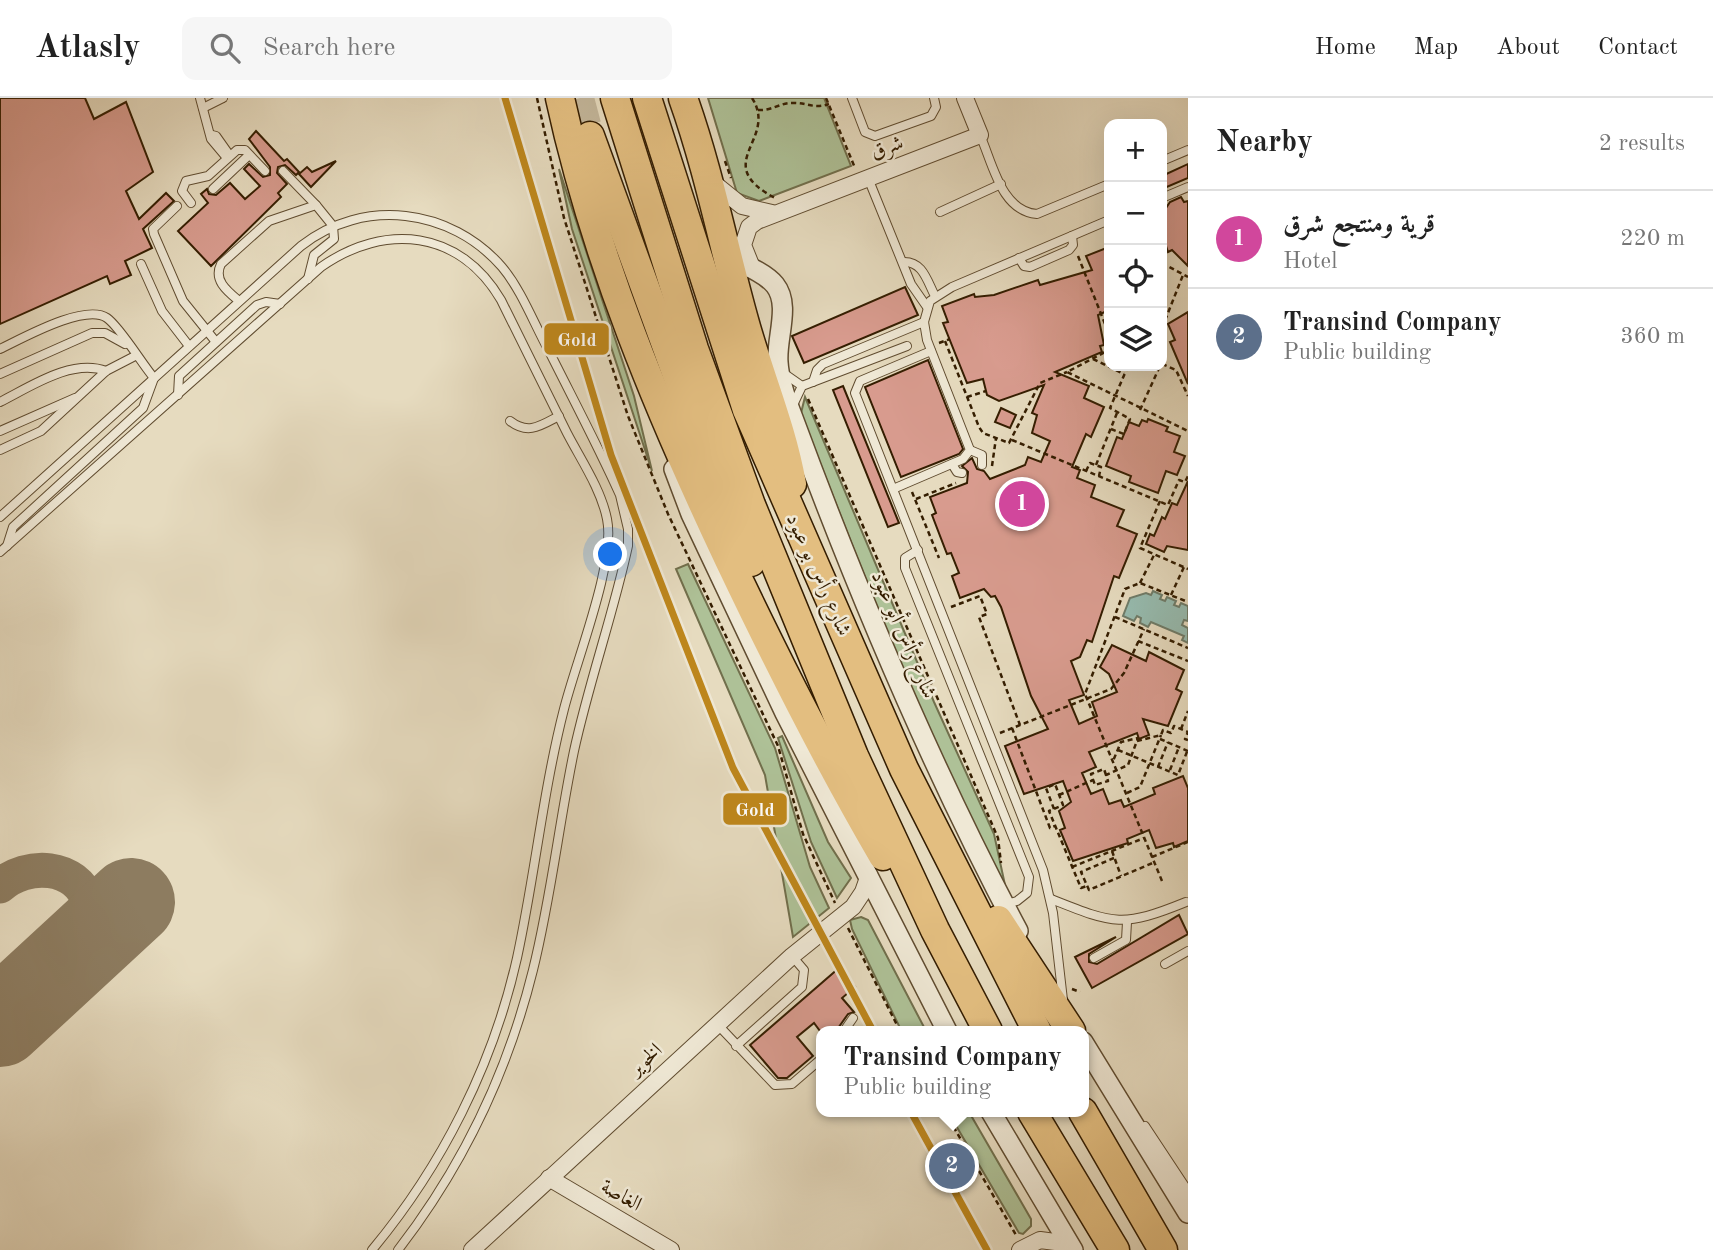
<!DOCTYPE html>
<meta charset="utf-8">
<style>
body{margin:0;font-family:"Old Standard TT",Amiri,serif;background:#f6f6f6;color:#222}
.controls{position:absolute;right:21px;top:21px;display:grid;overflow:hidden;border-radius:14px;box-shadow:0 7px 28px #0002}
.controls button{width:63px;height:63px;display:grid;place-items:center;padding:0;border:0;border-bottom:2px solid #e0e0e0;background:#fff;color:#222;font:35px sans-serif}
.you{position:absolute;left:611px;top:457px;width:24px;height:24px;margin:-18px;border:5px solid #fff;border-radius:50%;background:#1a73e8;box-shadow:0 0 0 10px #1a73e833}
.badge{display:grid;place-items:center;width:46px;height:46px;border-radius:50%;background:#8f2418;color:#fff;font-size:23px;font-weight:700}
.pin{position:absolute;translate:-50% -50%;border:4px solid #fff;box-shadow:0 2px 7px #0006}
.popup{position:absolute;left:816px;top:928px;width:273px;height:91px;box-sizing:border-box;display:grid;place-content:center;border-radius:14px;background:#fff;filter:drop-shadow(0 2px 5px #0005);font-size:23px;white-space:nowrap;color:#767676}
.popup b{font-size:26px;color:#222}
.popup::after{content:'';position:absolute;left:50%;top:100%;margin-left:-14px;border:14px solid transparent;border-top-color:#fff}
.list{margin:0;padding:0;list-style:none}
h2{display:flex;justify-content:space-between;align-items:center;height:91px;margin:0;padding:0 28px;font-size:30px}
h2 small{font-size:23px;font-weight:400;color:#767676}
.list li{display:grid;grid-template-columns:46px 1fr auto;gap:21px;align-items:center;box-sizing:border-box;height:98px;padding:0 28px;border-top:2px solid #e0e0e0}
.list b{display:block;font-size:26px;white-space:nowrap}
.list p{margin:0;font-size:23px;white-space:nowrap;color:#767676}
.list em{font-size:23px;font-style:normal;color:#767676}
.icon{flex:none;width:38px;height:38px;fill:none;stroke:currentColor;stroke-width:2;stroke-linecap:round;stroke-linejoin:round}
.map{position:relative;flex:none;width:1188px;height:1152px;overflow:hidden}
header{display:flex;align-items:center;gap:42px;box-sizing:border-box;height:98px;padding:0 35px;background:#fff;border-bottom:2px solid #e0e0e0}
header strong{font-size:33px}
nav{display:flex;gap:38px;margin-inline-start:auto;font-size:24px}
.search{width:490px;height:63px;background:#f6f6f6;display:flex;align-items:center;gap:18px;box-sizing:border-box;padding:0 24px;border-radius:14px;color:#767676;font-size:26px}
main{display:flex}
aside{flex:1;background:#fff}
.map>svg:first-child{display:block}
.green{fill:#aec197;stroke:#716f4c;stroke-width:2}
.water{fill:#96bbaf;stroke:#6f7c69;stroke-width:2}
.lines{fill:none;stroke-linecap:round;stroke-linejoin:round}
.taxiway{stroke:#8d7c60;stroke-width:35}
.runway{stroke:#8d7c60;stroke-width:88}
.building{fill:#d89b8e;stroke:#341d00;stroke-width:2}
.motorway-tunnel{stroke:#c2b599;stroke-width:28;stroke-dasharray:28 14;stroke-linecap:butt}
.service-casing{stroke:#604c30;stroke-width:10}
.minor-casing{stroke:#604c30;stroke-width:18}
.tertiary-casing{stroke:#604c30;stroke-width:22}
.motorway-casing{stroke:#341d00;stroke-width:31}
.path{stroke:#341d00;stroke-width:2.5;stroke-dasharray:5 3.5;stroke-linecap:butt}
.service{stroke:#efe8d5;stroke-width:8}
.minor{stroke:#efe8d5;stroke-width:16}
.tertiary{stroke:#efe8d5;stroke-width:19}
.motorway{stroke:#e3be80;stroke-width:28}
.metro-1-casing{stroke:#efe8d5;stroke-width:12}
.metro-1{stroke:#be871c;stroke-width:7}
.labels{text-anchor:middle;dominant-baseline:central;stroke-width:5;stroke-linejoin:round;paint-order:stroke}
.street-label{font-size:21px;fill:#341d00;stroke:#efe8d5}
.line-badge{stroke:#efe8d5;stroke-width:2.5}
.badge-label{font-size:19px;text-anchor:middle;font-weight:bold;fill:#fff}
</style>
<header>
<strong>Atlasly</strong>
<div class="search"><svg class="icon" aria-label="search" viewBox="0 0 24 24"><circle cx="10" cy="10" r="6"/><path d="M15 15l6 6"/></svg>Search here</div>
<nav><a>Home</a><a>Map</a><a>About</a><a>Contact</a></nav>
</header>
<main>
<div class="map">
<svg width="1188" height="1152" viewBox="0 0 1188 1152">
<rect width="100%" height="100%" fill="#e6dbbf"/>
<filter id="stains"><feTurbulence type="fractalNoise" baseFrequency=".00286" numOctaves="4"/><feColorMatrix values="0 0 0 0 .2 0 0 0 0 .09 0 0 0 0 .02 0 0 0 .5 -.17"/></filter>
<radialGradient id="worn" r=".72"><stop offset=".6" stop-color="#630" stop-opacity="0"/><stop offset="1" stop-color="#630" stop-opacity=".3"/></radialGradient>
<g class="green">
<path d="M708 0H824L851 68 759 103 737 95Z"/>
<path d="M559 71 634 298 652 373 572 131Z"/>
<path d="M805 299 934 604 994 736 1005 787C925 635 862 476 801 315Z"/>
<path d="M688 466 775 650 810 769 829 810 793 839 765 677 676 471Z"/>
<path d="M782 638 828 744 851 780 837 800 811 744 778 640Z"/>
<path d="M861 819 868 822 926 933 901 932 852 831 850 822Z"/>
<path d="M948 1014H969L1031 1121V1128L1023 1136 1019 1135Z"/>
</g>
<path class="water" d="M1153 493 1162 497 1160 501 1165 503 1167 499 1176 503 1174 507 1179 509 1181 505 1188 508V523L1184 522 1182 527 1188 530V545L1182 542 1184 538 1151 524 1148 529 1140 525 1141 520 1137 518 1134 523 1123 518 1130 500 1146 495 1151 497Z"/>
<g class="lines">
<path class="taxiway" d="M0 788C27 764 76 766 89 804 93 815 90 832 90 844"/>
<path class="runway" d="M0 925 131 804"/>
</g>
<g class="building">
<path d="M0 0H85L94 21 126 4 153 74 126 93 139 121 166 95 174 103 143 131 152 150 125 163 131 177 110 186 107 178 0 226Z"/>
<path d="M256 33 284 63 287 61 299 74 296 77 285 67 278 69 277 75 287 86 278 95 281 99 211 168 178 133 208 105 201 96 207 91 209 96 216 97 230 85 245 101 260 88 244 71 249 66 263 79 270 77V69L249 41Z"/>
<path d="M336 63 311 89 299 76 307 69 312 74Z"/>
<path d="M1188 66V80L1162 91V78Z"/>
<path d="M1181 99 1184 104 1188 103V168L1172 152 1168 154 1164 142H1162V116L1170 104Z"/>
<path d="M1109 149V212L1098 217 1104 247 1100 248 1102 254 1055 274 1089 288 1084 300 1104 309 1091 339 1086 336 1072 369 1080 372 1077 380 1095 387 1091 399 1124 412 1117 428 1137 436 1119 480 1114 478 1092 544 1087 542 1080 559 1071 563 1084 597 1069 602 1079 626 1097 618 1092 604 1117 594 1109 576 1100 569 1112 547 1146 563 1149 554 1184 572 1176 591 1182 594 1168 628 1143 621 1149 637 1139 641 1137 635 1089 654 1096 669 1082 675 1091 696 1103 691 1109 706 1121 702 1124 709 1155 696 1153 690 1183 678 1188 690V743L1174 749 1173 745 1156 750 1149 732 1127 741 1128 745 1073 763 1060 732 1065 730 1059 713 1071 704 1063 683 1024 696 1005 648 1048 631 1031 598 1001 509 995 498 991 499 984 491 960 500 952 478 959 475 951 455 947 456 932 417 936 415 930 399 967 385 968 374 962 368 972 360 977 371 984 373 990 381 1025 367 1028 359 1041 364 1050 343 1032 335 1037 317 1032 315 1044 287 999 303 987 297 983 281 967 285 943 225 948 224 942 208 974 196 975 199 994 197 1038 182 1040 187 1092 172 1086 158Z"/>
<path d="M905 189 918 217 804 265 792 238Z"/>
<path d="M1188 214V286L1170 244 1175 242 1168 226Z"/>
<path d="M928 262 963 351 959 356 901 379 865 289Z"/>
<path d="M843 288 899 425 888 429 833 292Z"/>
<path d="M1001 310 1016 317 1010 330 995 324Z"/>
<path d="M1148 321 1168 329 1166 333 1180 338 1174 354 1185 358 1177 377 1166 373 1158 395 1129 384 1131 378 1106 368 1117 339 1122 341 1129 324 1139 328 1142 322 1147 324Z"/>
<path d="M1188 383V452L1167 448 1164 454 1146 446 1150 436 1154 438 1162 419 1165 421 1172 405 1177 407Z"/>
<path d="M1179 817 1188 836 1092 890 1075 859 1116 839 1089 856V864L1097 866Z"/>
<path d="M839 870 855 889 842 900 854 914 848 916 836 933H820L814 925 797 939 813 958 787 980H778L750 947Z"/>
</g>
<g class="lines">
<path class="motorway-tunnel" d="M580 0 590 38"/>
<g class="service-casing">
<g id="service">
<path d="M200 0 211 41 227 60"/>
<path d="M852 0 865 34 875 38 931 18 936 9 934 0"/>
<path d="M203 10 223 0"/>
<path d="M212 37 216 38 228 55"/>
<path d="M980 37C993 66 1001 113 1037 116L1109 86"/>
<path d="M1162 63 1188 52"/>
<path d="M283 73 316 107"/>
<path d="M868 80 911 186 927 209"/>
<path d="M213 91 249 57"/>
<path d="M1162 100 1188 89"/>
<path d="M191 105 182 93 186 83 208 78 237 52H245L265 73"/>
<path d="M177 108 153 131 154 136 183 203 216 244"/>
<path d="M940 114 1001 86"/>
<path d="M1019 160 1024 168 1030 169 1069 152 1073 147 1072 138"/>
<path d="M903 164C923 163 927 183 935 198"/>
<path d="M141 166 162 213 189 248"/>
<path d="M239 203C227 193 213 182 221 166L269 123 316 107 333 128 334 141 314 157 308 181"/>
<path d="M0 251C23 240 85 205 107 220 120 229 142 266 154 280L143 310 13 429 7 448"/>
<path d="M931 253 860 283 855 295 1043 772 1053 815 1063 902"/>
<path d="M782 274 802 288"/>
<path d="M0 276 92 235H105L125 246"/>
<path d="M813 284 817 272 823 266 924 224"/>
<path d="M178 297 179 278 257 207 266 204 280 206"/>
<path d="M0 304C30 289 72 260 106 273"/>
<path d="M793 307 802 288 907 248"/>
<path d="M510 323C528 337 540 328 559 318"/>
<path d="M0 333 75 300"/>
<path d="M0 352 41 333 106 273 135 258"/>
<path d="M970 352 982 357V367"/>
<path d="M952 366 957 374 962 375"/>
<path d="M893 391 963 361 970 352 927 242 924 224 930 203 952 189 1109 122"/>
<path d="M0 419 301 148C363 99 451 110 502 169 522 193 534 226 549 253 573 301 598 348 620 397L628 431V448C613 517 589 584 574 653 559 725 551 800 533 872 508 973 462 1069 398 1152"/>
<path d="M918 452 905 460V470L1029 779 1027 795 1017 803 1006 806"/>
<path d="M0 454 321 169C385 124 460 132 501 202 523 246 545 291 567 335 581 362 601 391 607 421 616 464 576 563 564 611 543 693 535 777 517 860 493 967 442 1068 372 1152"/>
<path d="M1051 801C1114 826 1122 830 1186 804"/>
<path d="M1094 860 1126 842 1127 824"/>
<path d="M1165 866 1188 853"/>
<path d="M717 926 775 987 792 986 821 961"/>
<path d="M844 933 853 920"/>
<path d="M736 948 802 889 804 872 792 858"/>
<path d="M1145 1028 1188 1093"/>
</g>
</g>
<g class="minor-casing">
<g id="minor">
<path d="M711 83 742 108 772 115"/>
<path d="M753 172 743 147 749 129 757 123 980 37 965 0"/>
<path d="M549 1080 671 1152"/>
<path d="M472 1152 792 858 853 809 863 794 869 777"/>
<path d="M1020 1152 1040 1142 1070 1146"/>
</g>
</g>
<g class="tertiary-casing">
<g id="tertiary">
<path d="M729 160C744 167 764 174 775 187 791 207 776 240 778 264 779 283 786 302 793 320 858 496 930 667 1018 833"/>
<path d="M674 371 691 416 785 615 947 933"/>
<path d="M1083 944 1188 1115"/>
<path d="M991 1014 1073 1152"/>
</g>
</g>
<g class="motorway-casing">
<g id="motorway">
<path d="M560 0C595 161 659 314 729 462 777 563 827 662 883 758"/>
<path d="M615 0 694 251 751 407 854 658 935 832 988 933"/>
<path d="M647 0 747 312 904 671 1037 933"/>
<path d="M683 0C709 73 723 147 744 222 759 277 782 329 792 386"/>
<path d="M590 38 721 398 751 464"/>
<path d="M998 822 1071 933"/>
<path d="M1032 1014 1115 1152"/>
<path d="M1083 1014 1163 1152"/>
</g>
</g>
<g class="path">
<path d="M537 0 564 120 628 318 668 416 778 648 803 736 835 805"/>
<path d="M752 0C779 42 709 65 775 100"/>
<path d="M826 0 855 70"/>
<path d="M758 12C772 13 781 4 794 5 808 5 814 11 829 6"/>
<path d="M725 63 731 80"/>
<path d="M1078 158 1109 236"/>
<path d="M1162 165 1188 179"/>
<path d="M1162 230 1183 177"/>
<path d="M945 243 979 329 983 335 1009 345 1040 285 1067 274"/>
<path d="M939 245 950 241"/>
<path d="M1109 248 1107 253 1067 274 1188 333"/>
<path d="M1093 261 1124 276"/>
<path d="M1162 266 1176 272 1188 298"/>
<path d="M967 299 986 293"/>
<path d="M808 301 998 740 1001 765"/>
<path d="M1140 312 1160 268"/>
<path d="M1111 331 1124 336 1130 321 1110 310 1128 268"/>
<path d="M1012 342 1168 407 1179 382 1185 384 1188 378"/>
<path d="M1096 367 1117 315"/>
<path d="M992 368 996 340"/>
<path d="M1086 373 1090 365 1101 369 1099 378"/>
<path d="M912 394 939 460"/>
<path d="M916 401 956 385"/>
<path d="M1160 403 1140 450 1188 471"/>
<path d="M1140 485 1154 457"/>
<path d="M1171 497 1184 469"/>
<path d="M951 509 980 498 987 516 979 519 1020 627"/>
<path d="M1115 519 1188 550"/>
<path d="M1138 543 1188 563"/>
<path d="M1012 630 1050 730 1055 728"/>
<path d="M1181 631 1188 613"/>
<path d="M1000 635 1111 591 1124 575 1144 531"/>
<path d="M1160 641 1188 653"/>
<path d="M1137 643 1161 637 1163 632 1171 635 1174 628 1188 634 1185 641 1188 642"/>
<path d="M1118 652 1178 677 1188 651"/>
<path d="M1158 669 1168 644"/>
<path d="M1170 672 1179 649"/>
<path d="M1106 677 1104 671 1091 676 1095 687 1108 683 1106 677 1128 667 1138 640 1121 644 1113 663"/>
<path d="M1127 695 1140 689 1161 637"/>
<path d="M1059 697 1093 682"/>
<path d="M1054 711 1046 690 1055 686 1063 707 1049 713 1081 790 1087 788"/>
<path d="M1112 753 1121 778"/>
<path d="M1152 759 1188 744"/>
<path d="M1114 760 1081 774 1089 792 1155 764"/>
<path d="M1072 769 1144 740"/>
<path d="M1162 783 1085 596 1125 491 1140 485 1188 504"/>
<path d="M848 830 900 933"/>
<path d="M1072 891 1080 894"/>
<path d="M945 1014 1016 1137"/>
</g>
<use href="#service" class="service"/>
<use href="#minor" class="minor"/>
<use href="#tertiary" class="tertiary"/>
<use href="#motorway" class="motorway"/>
<g class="metro-1-casing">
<g id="metro-1">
<path d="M505 0 611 357 733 670 873 933"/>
<path d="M911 1014 987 1152"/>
</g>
</g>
<use href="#metro-1" class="metro-1"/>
</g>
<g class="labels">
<g class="street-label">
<text transform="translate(887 50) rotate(-21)">شرق</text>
<text transform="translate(818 477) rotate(66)">شارع رأس بو عبود</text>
<text transform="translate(903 537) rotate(67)">شارع رأس أبو عبود</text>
<text transform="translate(646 962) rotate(-42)">الخوير</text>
<text transform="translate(621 1098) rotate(30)">الغاصة</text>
</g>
</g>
<g class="line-badge">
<rect x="543" y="224" width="67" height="34" rx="7" fill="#be871c"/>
<rect x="722" y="694" width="66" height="34" rx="7" fill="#be871c"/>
</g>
<g class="badge-label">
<text x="577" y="248">Gold</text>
<text x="755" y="718">Gold</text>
</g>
<rect width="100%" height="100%" filter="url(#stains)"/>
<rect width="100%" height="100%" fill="url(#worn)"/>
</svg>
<div class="controls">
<button>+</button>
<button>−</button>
<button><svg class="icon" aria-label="locate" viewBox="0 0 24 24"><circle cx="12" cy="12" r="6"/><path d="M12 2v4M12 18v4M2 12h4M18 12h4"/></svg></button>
<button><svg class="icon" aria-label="layers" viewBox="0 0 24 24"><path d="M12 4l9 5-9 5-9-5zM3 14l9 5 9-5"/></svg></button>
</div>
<div class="you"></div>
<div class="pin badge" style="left:1022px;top:406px;background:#d1479c">1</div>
<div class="pin badge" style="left:952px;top:1068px;background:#5c6f8a">2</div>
<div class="popup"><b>Transind Company</b>Public building</div>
</div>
<aside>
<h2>Nearby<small>2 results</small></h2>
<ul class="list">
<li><span class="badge" style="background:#d1479c">1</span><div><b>قرية ومنتجع شرق</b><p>Hotel</p></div><em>220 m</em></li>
<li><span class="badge" style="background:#5c6f8a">2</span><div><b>Transind Company</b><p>Public building</p></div><em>360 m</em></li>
</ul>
</aside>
</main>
